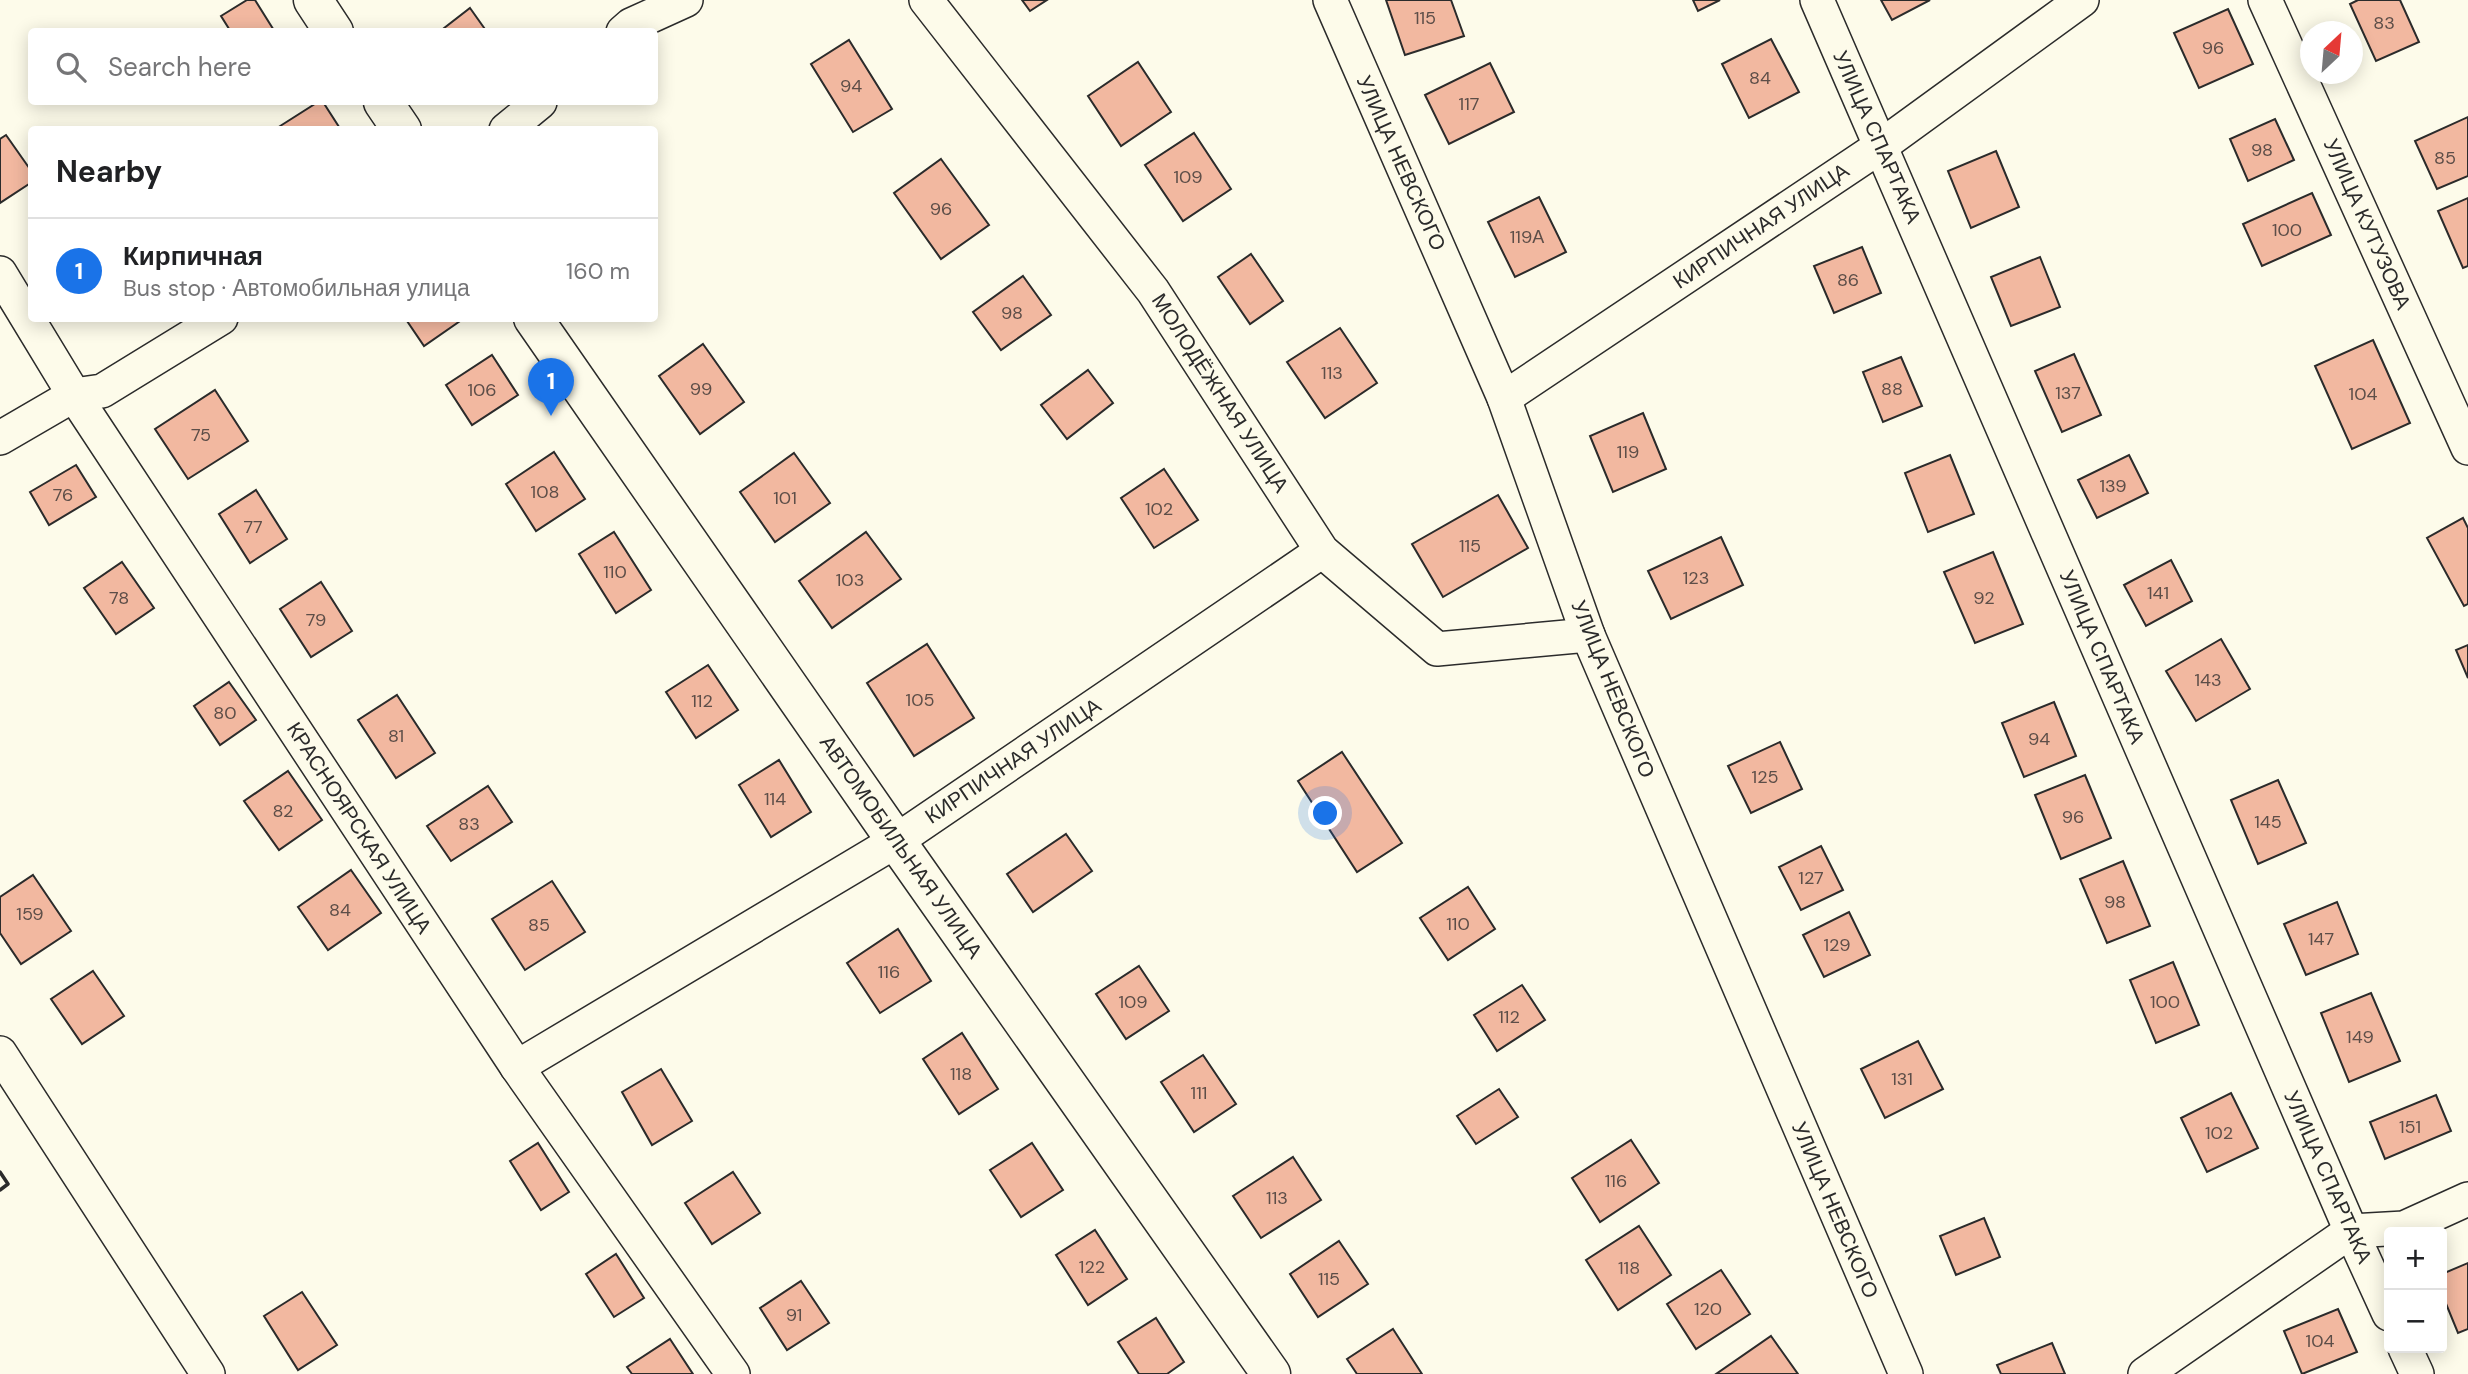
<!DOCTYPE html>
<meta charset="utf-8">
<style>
body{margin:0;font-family:"DM Sans",sans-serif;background:#f6f6f6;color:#202124}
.controls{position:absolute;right:21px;bottom:21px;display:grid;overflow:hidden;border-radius:7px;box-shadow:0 4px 18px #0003}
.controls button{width:63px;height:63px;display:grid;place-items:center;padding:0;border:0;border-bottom:2px solid #e0e0e0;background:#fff;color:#202124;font:35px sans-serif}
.compass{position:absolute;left:2300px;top:21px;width:63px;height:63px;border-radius:50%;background:#fff;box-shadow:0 4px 18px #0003;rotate:26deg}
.you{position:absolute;left:1326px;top:814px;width:24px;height:24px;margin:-18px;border:5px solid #fff;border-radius:50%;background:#1a73e8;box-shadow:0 0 0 10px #1a73e833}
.badge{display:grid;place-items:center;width:46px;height:46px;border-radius:50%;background:#1a73e8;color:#fff;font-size:23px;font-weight:700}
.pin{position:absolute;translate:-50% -58px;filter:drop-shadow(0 2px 4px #0008)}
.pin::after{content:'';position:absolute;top:37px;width:24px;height:21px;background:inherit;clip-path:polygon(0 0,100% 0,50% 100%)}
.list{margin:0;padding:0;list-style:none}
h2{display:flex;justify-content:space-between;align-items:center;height:91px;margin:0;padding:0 28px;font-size:30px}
h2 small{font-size:23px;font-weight:400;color:#757577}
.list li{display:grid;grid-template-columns:46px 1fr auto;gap:21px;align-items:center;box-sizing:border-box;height:105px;padding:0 28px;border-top:2px solid #e0e0e0}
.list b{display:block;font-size:26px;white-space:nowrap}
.list p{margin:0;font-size:23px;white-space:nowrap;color:#757577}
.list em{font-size:23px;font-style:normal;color:#757577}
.icon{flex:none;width:38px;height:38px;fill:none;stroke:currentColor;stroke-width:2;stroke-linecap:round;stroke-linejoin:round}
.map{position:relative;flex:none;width:2468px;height:1374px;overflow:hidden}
.search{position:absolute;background:#fff;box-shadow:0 4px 18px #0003;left:28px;top:28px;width:630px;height:77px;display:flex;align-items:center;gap:18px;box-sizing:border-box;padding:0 24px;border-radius:7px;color:#757577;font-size:26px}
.panel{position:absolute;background:#fff;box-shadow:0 4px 18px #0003;left:28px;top:126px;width:630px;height:196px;border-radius:7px}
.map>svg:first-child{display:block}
.building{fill:#f2b8a0;stroke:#2b2b2b;stroke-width:2}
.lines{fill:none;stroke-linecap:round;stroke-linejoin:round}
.street-casing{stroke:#2b2b2b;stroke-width:36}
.secondary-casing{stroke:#2b2b2b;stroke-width:41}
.street{stroke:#fdfbea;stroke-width:33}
.secondary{stroke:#fdfbea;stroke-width:38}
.wall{stroke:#2b2b2b;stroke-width:3.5}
.labels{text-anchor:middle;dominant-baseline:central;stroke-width:5;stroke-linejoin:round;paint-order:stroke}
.number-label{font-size:18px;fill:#5d4e48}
.street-label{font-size:21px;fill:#2b2b2b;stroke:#fdfbea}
</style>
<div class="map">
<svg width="2468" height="1374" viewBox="0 0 2468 1374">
<rect width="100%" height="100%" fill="#fdfbea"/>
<g class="building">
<path d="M247 0H255L275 32H231L221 16Z"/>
<path d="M1022 0H1047L1030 11Z"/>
<path d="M1386 0H1451L1464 36 1405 55Z"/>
<path d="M1693 0H1720L1698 11Z"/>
<path d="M1881 0H1930L1892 20Z"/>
<path d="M2358 0H2400L2419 42 2376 61 2350 4Z"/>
<path d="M470 8 487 32H439Z"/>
<path d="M2228 9 2253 64 2199 88 2174 33Z"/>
<path d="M1771 39 1799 92 1749 118 1722 64Z"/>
<path d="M849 40 892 109 853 132 811 64Z"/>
<path d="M1138 62 1171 112 1121 146 1088 96Z"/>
<path d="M1490 63 1514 112 1449 144 1425 95Z"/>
<path d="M318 102H323L341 130H278L277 128Z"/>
<path d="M2468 117V176L2437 189 2415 141Z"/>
<path d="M2275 119 2294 160 2248 181 2230 139Z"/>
<path d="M1194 133 1231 189 1183 221 1145 165Z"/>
<path d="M6 135 32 172V182L0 203V139Z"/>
<path d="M1996 151 2019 207 1971 228 1948 171Z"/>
<path d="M941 159 989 225 941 259 894 193Z"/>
<path d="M2312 193 2331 235 2262 266 2243 224Z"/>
<path d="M1539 197 1566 252 1515 277 1488 222Z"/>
<path d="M2468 198V266L2463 268 2438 211Z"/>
<path d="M1862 247 1881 293 1834 313 1814 266Z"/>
<path d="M1251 254 1283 301 1250 324 1218 277Z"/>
<path d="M2040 257 2060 307 2011 326 1991 277Z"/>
<path d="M1023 276 1051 315 1001 350 973 312Z"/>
<path d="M405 318H463V319L424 346Z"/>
<path d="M1340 328 1377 383 1325 418 1287 362Z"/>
<path d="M2373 340 2410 423 2352 449 2315 366Z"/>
<path d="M703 344 744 402 700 434 659 376Z"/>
<path d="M2074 354 2101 415 2062 432 2035 371Z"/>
<path d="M492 355 518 395 472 425 446 385Z"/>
<path d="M1901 357 1922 406 1883 422 1863 372Z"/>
<path d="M1088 370 1113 403 1067 439 1041 405Z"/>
<path d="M215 390 248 441 188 479 155 429Z"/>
<path d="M1643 413 1666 469 1613 492 1590 436Z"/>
<path d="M554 452 585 499 536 531 506 484Z"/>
<path d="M794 453 830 503 775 542 740 492Z"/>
<path d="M1950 455 1974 514 1928 532 1905 473Z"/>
<path d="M2129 455 2148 493 2097 518 2078 480Z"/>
<path d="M76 465 96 497 49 525 30 492Z"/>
<path d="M1164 469 1198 520 1154 548 1121 498Z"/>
<path d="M256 490 287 539 250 563 219 514Z"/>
<path d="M1498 495 1528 548 1443 597 1412 544Z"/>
<path d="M2463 518 2468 528V604L2464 606 2427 538Z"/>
<path d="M614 532 651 590 616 613 579 554Z"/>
<path d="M866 532 901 579 832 628 799 581Z"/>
<path d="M1721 537 1743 585 1671 619 1648 571Z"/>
<path d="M1993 552 2023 624 1975 643 1944 572Z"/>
<path d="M2171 560 2192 601 2146 626 2124 585Z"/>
<path d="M122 562 154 608 116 634 84 588Z"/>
<path d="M321 582 352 631 311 657 280 609Z"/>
<path d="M2221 639 2250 689 2196 721 2166 671Z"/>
<path d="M927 644 974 718 914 756 867 683Z"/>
<path d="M2468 645V678L2456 650Z"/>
<path d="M708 665 738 710 696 738 666 692Z"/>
<path d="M229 682 256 720 220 745 194 706Z"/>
<path d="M397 695 435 753 396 778 358 720Z"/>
<path d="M2054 702 2076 756 2024 777 2002 723Z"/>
<path d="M1780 742 1802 789 1751 813 1728 766Z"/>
<path d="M1342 752 1402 843 1357 872 1298 781Z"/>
<path d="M779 760 811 812 771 837 739 785Z"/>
<path d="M288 771 322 820 279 850 244 801Z"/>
<path d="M2085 775 2111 838 2061 859 2035 795Z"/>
<path d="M2278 780 2306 843 2258 864 2231 800Z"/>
<path d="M488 786 512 822 451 861 427 826Z"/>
<path d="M1066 834 1092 871 1033 912 1007 874Z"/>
<path d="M1821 846 1843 890 1801 910 1779 867Z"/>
<path d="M2123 861 2150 926 2107 943 2080 879Z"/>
<path d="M351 870 381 913 328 950 298 907Z"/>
<path d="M33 875 71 931 21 964 0 933V897Z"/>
<path d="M552 881 585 932 525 970 492 919Z"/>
<path d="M1468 887 1495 929 1448 960 1420 918Z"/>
<path d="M2337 902 2358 954 2306 975 2284 924Z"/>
<path d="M1849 912 1870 955 1824 977 1803 935Z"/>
<path d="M898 929 931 981 880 1013 847 963Z"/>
<path d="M2173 962 2199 1025 2156 1043 2130 980Z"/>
<path d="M1139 966 1169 1011 1126 1039 1096 994Z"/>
<path d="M93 971 124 1016 82 1044 51 999Z"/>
<path d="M1522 985 1545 1020 1497 1051 1474 1015Z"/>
<path d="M2371 993 2400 1061 2349 1082 2321 1013Z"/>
<path d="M962 1033 998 1089 959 1114 923 1059Z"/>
<path d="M1918 1041 1943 1089 1885 1118 1861 1069Z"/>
<path d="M1203 1055 1236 1104 1194 1132 1161 1082Z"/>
<path d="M661 1069 692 1121 652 1145 622 1092Z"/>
<path d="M1499 1089 1518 1117 1476 1144 1457 1116Z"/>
<path d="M2231 1093 2258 1148 2207 1172 2181 1118Z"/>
<path d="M2436 1095 2451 1131 2385 1159 2370 1122Z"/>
<path d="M1631 1140 1659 1183 1600 1222 1572 1178Z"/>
<path d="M538 1143 569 1192 541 1210 510 1161Z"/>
<path d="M1032 1143 1063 1190 1021 1217 990 1170Z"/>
<path d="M1293 1157 1321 1200 1261 1238 1233 1196Z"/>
<path d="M733 1172 760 1213 712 1244 685 1203Z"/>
<path d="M1984 1218 2000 1257 1956 1275 1940 1236Z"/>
<path d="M1639 1226 1671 1275 1618 1310 1586 1260Z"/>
<path d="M1095 1230 1127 1279 1088 1305 1056 1255Z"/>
<path d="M1339 1241 1368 1284 1318 1317 1290 1274Z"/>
<path d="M616 1254 644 1298 614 1317 586 1274Z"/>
<path d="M2468 1263V1329L2458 1333 2442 1294V1274Z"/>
<path d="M1721 1270 1750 1314 1696 1349 1667 1304Z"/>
<path d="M801 1281 829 1323 787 1350 760 1308Z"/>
<path d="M302 1292 337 1345 298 1370 264 1316Z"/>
<path d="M2338 1309 2357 1352 2302 1374 2284 1331Z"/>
<path d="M1156 1318 1184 1362 1167 1374H1139L1118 1342Z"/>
<path d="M1393 1329 1422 1374H1357L1347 1359Z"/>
<path d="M1771 1336 1798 1374H1716Z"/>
<path d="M670 1339 693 1374H632L627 1367Z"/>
<path d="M2052 1343 2065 1374H2001L1997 1365Z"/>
</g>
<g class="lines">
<g class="street-casing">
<g id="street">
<path d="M926 0 1153 291 1322 551 1437 649 1588 635"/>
<path d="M1330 0 1504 398 1588 635 1906 1374"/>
<path d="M1817 0 2351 1231 2389 1314"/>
<path d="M2265 0 2468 448"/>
<path d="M623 32 631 25 686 0"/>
<path d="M506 130 540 102"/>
<path d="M0 273 74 395 517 1067 733 1374"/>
<path d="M1504 398 1881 146 2082 0"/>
<path d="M0 438 74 395 102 391 221 318"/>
<path d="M0 1053 208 1374"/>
<path d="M517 1067 896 841 1322 551"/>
<path d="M2405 1348 2417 1374"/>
<path d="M2145 1374 2351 1231 2404 1228 2468 1199"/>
</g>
</g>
<g class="secondary-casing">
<g id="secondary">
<path d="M313 0 334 32"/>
<path d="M383 102 402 130"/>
<path d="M533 318 896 841 1271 1374"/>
</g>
</g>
<use href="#street" class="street"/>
<use href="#secondary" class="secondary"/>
<path class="wall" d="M0 1172 8 1184 0 1190"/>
</g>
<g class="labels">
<g class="number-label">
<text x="1425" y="18">115</text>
<text x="2384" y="23">83</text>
<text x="2213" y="48">96</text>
<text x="1760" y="78">84</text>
<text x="851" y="86">94</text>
<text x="1469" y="104">117</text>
<text x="2262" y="150">98</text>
<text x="2445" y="158">85</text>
<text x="1188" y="177">109</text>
<text x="941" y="209">96</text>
<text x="2287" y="230">100</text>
<text x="1527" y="237">119А</text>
<text x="1848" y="280">86</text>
<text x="1012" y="313">98</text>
<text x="1332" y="373">113</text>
<text x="701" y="389">99</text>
<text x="1892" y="389">88</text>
<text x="482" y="390">106</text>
<text x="2068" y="393">137</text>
<text x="2363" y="394">104</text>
<text x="201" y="435">75</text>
<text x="1628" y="452">119</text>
<text x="2113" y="486">139</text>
<text x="545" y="492">108</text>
<text x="63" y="495">76</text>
<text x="785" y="498">101</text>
<text x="1159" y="509">102</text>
<text x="253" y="527">77</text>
<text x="1470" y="546">115</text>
<text x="615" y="572">110</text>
<text x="1696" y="578">123</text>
<text x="850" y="580">103</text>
<text x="2158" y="593">141</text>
<text x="119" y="598">78</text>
<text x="1984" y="598">92</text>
<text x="316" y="620">79</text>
<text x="2208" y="680">143</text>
<text x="920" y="700">105</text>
<text x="702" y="701">112</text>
<text x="225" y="713">80</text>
<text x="396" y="736">81</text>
<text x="2039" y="739">94</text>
<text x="1765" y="777">125</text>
<text x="775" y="799">114</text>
<text x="283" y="811">82</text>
<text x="2073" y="817">96</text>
<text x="2268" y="822">145</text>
<text x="469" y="824">83</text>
<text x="1811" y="878">127</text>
<text x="2115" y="902">98</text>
<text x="340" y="910">84</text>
<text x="30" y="914">159</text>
<text x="1458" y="924">110</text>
<text x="539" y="925">85</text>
<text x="2321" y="939">147</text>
<text x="1837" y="945">129</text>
<text x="889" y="972">116</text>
<text x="1133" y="1002">109</text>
<text x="2165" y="1002">100</text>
<text x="1509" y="1017">112</text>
<text x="2360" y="1037">149</text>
<text x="961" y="1074">118</text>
<text x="1902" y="1079">131</text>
<text x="1199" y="1093">111</text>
<text x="2410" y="1127">151</text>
<text x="2219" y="1133">102</text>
<text x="1616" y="1181">116</text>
<text x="1277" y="1198">113</text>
<text x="1092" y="1267">122</text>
<text x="1629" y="1268">118</text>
<text x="1329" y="1279">115</text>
<text x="1708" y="1309">120</text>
<text x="794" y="1315">91</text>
<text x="2320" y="1341">104</text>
</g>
<g class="street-label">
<text transform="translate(1877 137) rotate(66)">УЛИЦА СПАРТАКА</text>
<text transform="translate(1401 163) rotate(66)">УЛИЦА НЕВСКОГО</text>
<text transform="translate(2367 224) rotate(66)">УЛИЦА КУТУЗОВА</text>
<text transform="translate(1761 226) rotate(-34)">КИРПИЧНАЯ УЛИЦА</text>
<text transform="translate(1220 393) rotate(57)">МОЛОДЁЖНАЯ УЛИЦА</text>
<text transform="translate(2102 657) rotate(67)">УЛИЦА СПАРТАКА</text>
<text transform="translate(1613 689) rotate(68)">УЛИЦА НЕВСКОГО</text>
<text transform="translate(1013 761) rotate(-34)">КИРПИЧНАЯ УЛИЦА</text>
<text transform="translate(359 828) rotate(57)">КРАСНОЯРСКАЯ УЛИЦА</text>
<text transform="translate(901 847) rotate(55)">АВТОМОБИЛЬНАЯ УЛИЦА</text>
<text transform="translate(2328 1177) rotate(66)">УЛИЦА СПАРТАКА</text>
<text transform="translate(1835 1210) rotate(67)">УЛИЦА НЕВСКОГО</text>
</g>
</g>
</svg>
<div class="controls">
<button>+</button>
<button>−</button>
</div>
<svg class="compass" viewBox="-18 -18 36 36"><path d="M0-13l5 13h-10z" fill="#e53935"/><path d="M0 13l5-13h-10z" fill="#757577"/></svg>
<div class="you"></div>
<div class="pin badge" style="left:551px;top:416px">1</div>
<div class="search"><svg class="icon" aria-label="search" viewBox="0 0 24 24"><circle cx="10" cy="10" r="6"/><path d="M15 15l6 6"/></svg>Search here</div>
<section class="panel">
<h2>Nearby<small></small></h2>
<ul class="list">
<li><span class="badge">1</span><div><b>Кирпичная</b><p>Bus stop · Автомобильная улица</p></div><em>160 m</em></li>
</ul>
</section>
</div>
